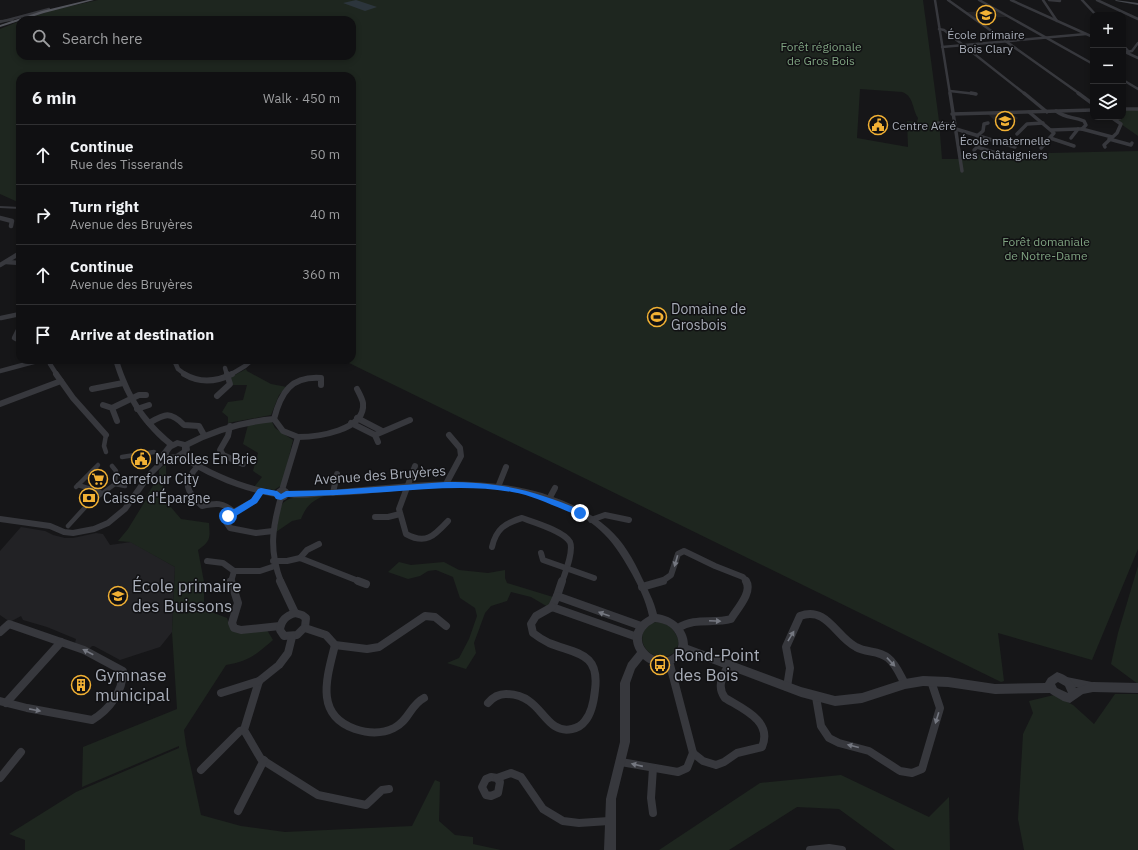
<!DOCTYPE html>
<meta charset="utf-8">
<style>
body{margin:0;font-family:"IBM Plex Sans",sans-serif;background:#19191b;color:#f1f3f6}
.controls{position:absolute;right:12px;top:12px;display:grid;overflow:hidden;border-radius:8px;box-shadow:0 2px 6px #0003}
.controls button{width:36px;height:36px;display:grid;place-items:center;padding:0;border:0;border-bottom:1px solid #303032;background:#101012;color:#f1f3f6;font:20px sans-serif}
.stop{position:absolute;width:12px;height:12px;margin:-9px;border:3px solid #1a73e8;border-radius:50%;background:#fff}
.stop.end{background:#1a73e8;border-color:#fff;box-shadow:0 1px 4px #0008}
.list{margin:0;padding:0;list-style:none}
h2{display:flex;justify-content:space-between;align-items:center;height:52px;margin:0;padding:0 16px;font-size:17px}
h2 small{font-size:13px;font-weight:400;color:#9c9d9f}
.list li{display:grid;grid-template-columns:26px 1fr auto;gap:12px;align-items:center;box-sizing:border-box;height:60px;padding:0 16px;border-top:1px solid #303032}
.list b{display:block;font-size:15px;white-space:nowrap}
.list p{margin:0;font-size:13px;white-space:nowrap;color:#9c9d9f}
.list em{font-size:13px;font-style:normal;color:#9c9d9f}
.icon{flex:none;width:22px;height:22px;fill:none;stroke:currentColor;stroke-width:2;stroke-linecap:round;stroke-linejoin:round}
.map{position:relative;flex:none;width:1138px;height:850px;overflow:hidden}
.search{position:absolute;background:#101012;box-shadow:0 2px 6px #0003;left:16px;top:16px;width:340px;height:44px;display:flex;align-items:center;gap:10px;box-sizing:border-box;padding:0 14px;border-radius:12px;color:#9c9d9f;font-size:15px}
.panel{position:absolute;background:#101012;box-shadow:0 2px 6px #0003;left:16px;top:72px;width:340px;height:292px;border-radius:12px}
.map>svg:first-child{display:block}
.built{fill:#222225}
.green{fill:#1e261f;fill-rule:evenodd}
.water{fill:#2c353c}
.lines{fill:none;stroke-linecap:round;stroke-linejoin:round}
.pedestrian{stroke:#37383d;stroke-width:4.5}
.minor-far4{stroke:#37383d;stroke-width:2.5}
.minor-far3{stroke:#37383d;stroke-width:3.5}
.minor-far2{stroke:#37383d;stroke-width:4.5}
.minor-far1{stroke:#37383d;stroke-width:6}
.minor{stroke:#37383d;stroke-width:8}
.tertiary{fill:#37383d;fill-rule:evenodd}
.secondary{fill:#45474d;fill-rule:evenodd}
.primary{fill:#53555c;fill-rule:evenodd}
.oneway{fill:#757881}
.route{fill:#1a73e8}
.labels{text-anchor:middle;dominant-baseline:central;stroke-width:3;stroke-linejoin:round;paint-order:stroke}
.far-poi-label{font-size:12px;fill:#a8adb8;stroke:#111113}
.far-park-label{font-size:12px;fill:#7fa381;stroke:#111113}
.poi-label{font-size:14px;fill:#a8adb8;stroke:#111113;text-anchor:start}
.street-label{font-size:14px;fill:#a8adb8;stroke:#111113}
.near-poi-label{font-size:17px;fill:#a8adb8;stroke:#111113;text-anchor:start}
</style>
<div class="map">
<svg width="1138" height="850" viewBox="0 0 1138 850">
<rect width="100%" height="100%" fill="#161618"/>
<g class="built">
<path d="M997 11 1007 17 975 18 966 12Z"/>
<path d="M988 114H1012L1018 118 1009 126 997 123Z"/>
<path d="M21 527 45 531 53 535 65 538H73L96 533 103 534 110 545 131 542 175 567 172 632 160 647 120 660 94 646H92L88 650 75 643 76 639 47 627 23 620 21 616 10 622 0 615V551Z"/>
</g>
<g class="green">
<path d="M98 0H923L939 121 942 159H959L961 155 1138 151V549L1092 660 998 633 1004 681 1001 682 343 360H352V76H20V203L0 194V29L20 21V56H352V20H23L53 10ZM860 89 902 92C914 96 912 109 918 118L917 122 907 121 908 147 857 138Z"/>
<path d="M1123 110H1138V136L1111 117H1123Z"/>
<path d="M246 369 247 371 271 384 287 387 279 395 271 415 228 423V417L222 412 228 402 243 400 247 385H232L231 377Z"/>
<path d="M271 420 275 428 293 440 282 485 274 490 254 487 262 477 253 471 258 453 243 444 248 425Z"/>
<path d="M166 463V476L163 485 164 499 181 519 209 523C210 538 211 541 198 550L204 582V609L227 618 230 626 267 630 273 640C255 655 250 661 226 665L184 730 186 745 201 815 241 826 285 832 412 826 435 780 440 782 439 821 455 835 473 837V844L501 850H25V840L9 834 76 792 179 748V746L82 787 83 747 177 709 172 632 175 567 130 542 118 541 128 529 147 498 146 497 159 476V470Z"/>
<path d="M324 496C312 501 306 506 301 519L292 521 276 532C278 524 278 515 281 507 285 493 313 497 324 496Z"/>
<path d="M399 562 411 565 444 562 459 570 488 573 505 570V578L507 583 553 597 548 607 531 597 511 592 507 601 491 606 485 613 474 643 476 653 466 669 447 663 459 658 469 639 477 616 475 608 460 598 453 577 436 570 428 571 420 576 408 579 388 572Z"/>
<path d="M1138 566V684L1111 664 1118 633Z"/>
<path d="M656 622C669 623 674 629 679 641 675 670 633 655 644 630L652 623Z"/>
<path d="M1115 694H1138V850H1024L1018 819 1023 734 1033 713 1029 701 1054 695 1073 705 1094 724Z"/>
<path d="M841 775 929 817 949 797 950 850H895L839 809 797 807 729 850H659L760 783Z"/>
</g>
<path class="water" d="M356 0 377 7 365 11 343 3Z"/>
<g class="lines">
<g class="pedestrian">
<path d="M106 435 104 446 106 452"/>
<path d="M122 457 154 452"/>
<path d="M115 484 125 486"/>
<path d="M78 485 100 492"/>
<path d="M76 487 98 465"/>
<path d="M68 526 89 503 115 484 116 471 112 466"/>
</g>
<g class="minor-far4">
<path d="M935 0 950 94"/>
<path d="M948 0 1080 94"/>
<path d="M979 0 1093 64"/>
<path d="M1011 0 1093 37"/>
<path d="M1043 0 1057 21"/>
<path d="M1049 0 1060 1"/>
<path d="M1082 0 1096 15"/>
<path d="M1097 0 1138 19"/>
<path d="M0 22 49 9"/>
<path d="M939 29 944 30 1025 94"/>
<path d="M1123 45 1129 52"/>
<path d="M942 47 1086 34"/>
<path d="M1123 51 1138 58"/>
<path d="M1126 52 1132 51 1138 43"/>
<path d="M1123 80 1138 89"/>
<path d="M950 91 976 94"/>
</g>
<g class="minor-far3">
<path d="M950 93 962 171"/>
<path d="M971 93 976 94"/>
<path d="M1024 93 1047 112"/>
<path d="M1078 93 1093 104"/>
<path d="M1123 109H1138"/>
<path d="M1056 111C1067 119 1072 116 1084 121L1086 125 1082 129H1078L1071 138"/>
<path d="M1029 112 1054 133 1041 148"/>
<path d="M952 114 1093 110"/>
<path d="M938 123 954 125"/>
<path d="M956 129 1015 147"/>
<path d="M1082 129 1112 137"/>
<path d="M1051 130 1078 129"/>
<path d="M1017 134 1027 124 1043 123"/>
<path d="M977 136 983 131 984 124 988 123"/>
<path d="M1050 138 1074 146"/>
<path d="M1109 139 1131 145 1132 143"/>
<path d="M977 147 996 153"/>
<path d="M1105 147 1104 145 1117 133 1121 124 1111 117"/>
<path d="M974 150 987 139"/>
</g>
<g class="minor-far2">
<path d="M0 218 12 221 11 226"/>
<path d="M6 262 20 263"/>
<path d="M0 265 20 253"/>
<path d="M1 318 20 314"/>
<path d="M20 326 14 338 20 341"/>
<path d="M51 360 50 364 57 375"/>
<path d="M174 360 178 369 186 375"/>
<path d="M225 368 227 375"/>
<path d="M0 371 41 360"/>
<path d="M230 375 245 366 252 360"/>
</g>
<g class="minor-far1">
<path d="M56 374 73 398 106 435"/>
<path d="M184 374C199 383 216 382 232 374"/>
<path d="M92 389 123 383"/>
<path d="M217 396 230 384 227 374"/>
<path d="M0 404 61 381"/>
<path d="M103 405 112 408 117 421"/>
<path d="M112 408 139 395H146"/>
<path d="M137 409 149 405"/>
<path d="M357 418 382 431"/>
<path d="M274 419C281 392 291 376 321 378V385"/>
<path d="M149 423C165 414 170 411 184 425L199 426 204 435"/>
<path d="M351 423 375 435"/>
<path d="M230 426 228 436 220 450 223 455 243 464"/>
<path d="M298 437C316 437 366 431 363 403 362 398 359 393 357 389"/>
<path d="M378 442 375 435 410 420"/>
<path d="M186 445C214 430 242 422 274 419L283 431 298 437 282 490"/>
<path d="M198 466C182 483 186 491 202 506 216 503 223 502 234 512L254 501 261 491"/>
<path d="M415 466 399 509 406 534C426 545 434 536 448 521"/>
<path d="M446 484 461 456 460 448 449 435"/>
<path d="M498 487 506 467"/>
<path d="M333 493 337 474"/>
<path d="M549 499 555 488"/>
<path d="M234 512 228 516 226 522 230 528 256 533 273 531"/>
<path d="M375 517H388L400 514"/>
<path d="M0 519 50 526 64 532 73 533 94 529 108 523 125 509 149 475 167 457"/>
<path d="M591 520 605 515 629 520"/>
<path d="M492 547C496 529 505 523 522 518 533 522 564 531 570 542 574 551 565 573 562 582"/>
<path d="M541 553 543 560 594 578"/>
<path d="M300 558 307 550 319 544"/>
<path d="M207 561 223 563 234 571"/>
<path d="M273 561H287L300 558 361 582"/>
<path d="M231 582 234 571H260L275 566"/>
<path d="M281 582C269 550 272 529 281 497"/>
<path d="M661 582 671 575 678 554 684 551 715 566 743 577 747 582"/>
</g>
<g class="minor">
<path d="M231 581 238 603 232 623 234 628 241 630 280 626"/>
<path d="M280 581 295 613"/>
<path d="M358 581 366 584"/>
<path d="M642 587 663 581"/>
<path d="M557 596 562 581"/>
<path d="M552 607 557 596 641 626"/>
<path d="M552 607 637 637"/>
<path d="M295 613 302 615 306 618 305 627 297 635 284 636 280 630C281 620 286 616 295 613Z"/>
<path d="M305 628 326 635 335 645 367 649 379 647 425 616 435 617 446 626"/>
<path d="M678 628C695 617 713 624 731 619 737 609 753 592 746 581"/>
<path d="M0 632 9 624 84 650 123 671C123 692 109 710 92 720L27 708 0 701"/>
<path d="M292 637 288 653 279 665 259 681 244 730 261 759 318 795 366 805 382 790 389 789"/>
<path d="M335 645C327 677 314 715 355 729 367 733 382 734 394 728 409 721 410 705 424 698"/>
<path d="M669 661 693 753 703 761 716 765 724 762 737 753 762 747C773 721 743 709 725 698 716 686 723 676 729 664"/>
<path d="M1066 681 1091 686"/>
<path d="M787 687 790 668 786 647 800 616C827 606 836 637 856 647 866 653 879 650 888 658 896 664 900 675 905 684"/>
<path d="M221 693 259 681"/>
<path d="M816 697 821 726 829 738 839 743 869 751 900 771 912 773 922 769 940 708 931 681"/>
<path d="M6 703 61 642"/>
<path d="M488 703C493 697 498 694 506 694 514 694 522 696 529 701 544 711 551 734 572 729 577 728 582 725 585 721 592 713 594 700 595 690 600 652 576 654 549 643 543 640 538 637 533 633L531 624 536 616 552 607"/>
<path d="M621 762 678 772 687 768 693 753"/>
<path d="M653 768 651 798 653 813"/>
<path d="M201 770 240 731 244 730"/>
<path d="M491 777 497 778 500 782 498 793 491 796 486 795 482 787 486 779Z"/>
<path d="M0 778 21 752"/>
<path d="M497 778 511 773 521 777 543 809 563 821 579 823 609 821"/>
<path d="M238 811 264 760"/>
<path d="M810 850 829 848 842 850"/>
</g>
<g class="tertiary">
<path d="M14 19 13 21 0 22V20Z"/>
<path d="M0 206 20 207V209L0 208Z"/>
<path d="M113 360H119C130 395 145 419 173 442L177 440 189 443 190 450 186 455C214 473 243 485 276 491 279 486 286 486 289 491L301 492C381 488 463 470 542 493 566 501 589 511 608 528 623 541 634 560 642 578 648 590 654 601 657 614 673 616 688 628 688 645L801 687 835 696 862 693 905 679 923 676 948 677 995 684 1045 683 1048 678 1057 672C1066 675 1072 679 1076 688L1093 682 1138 683V693L1093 692 1083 694 1070 703 1063 701 1051 694 1050 693 995 694 948 687 923 686 905 689 862 703 835 706 801 697 685 653C675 667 657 671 643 659L635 669 630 683V742L616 799V850H604L606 799 620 742V683L628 663 637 652C628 637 634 624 649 616 646 601 639 587 632 574 624 560 616 546 604 534 566 496 498 485 446 487 421 488 397 491 373 493 357 495 341 495 325 496 313 497 301 499 288 497 285 502 278 502 275 497 241 491 210 478 180 459L173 461 164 459 161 453 167 445C139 422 123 394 113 360ZM178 446 182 447V450L176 454 169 455V453L172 449ZM655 622C658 622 661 623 664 624 674 627 683 641 676 651 660 672 622 639 655 622ZM1058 682 1065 686 1068 693 1057 688 1055 684Z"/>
</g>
<path class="secondary" d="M1115 0 1138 3V5L1116 1Z"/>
<path class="primary" d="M88 0H94L44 13 0 27V25L42 11Z"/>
</g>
<defs><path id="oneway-solid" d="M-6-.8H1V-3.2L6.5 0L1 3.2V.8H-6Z"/></defs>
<g class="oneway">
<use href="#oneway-solid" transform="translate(676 561) rotate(106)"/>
<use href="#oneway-solid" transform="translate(604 614) rotate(-160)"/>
<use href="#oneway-solid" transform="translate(715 621) rotate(3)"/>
<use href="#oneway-solid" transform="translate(791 636) rotate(-59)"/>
<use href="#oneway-solid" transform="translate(88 652) rotate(-153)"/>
<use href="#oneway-solid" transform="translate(891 662) rotate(47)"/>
<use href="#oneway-solid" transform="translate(35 710) rotate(11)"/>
<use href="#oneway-solid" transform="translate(937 718) rotate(107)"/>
<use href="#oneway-solid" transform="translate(853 746) rotate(-166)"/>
<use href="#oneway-solid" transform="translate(637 765) rotate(-167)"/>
</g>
<path class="route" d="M446 482C500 482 534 490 583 511L584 513 580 516C557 508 536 496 512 492 470 485 429 489 387 492 354 494 320 496 287 497L281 500 276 499 274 496 263 494 257 503 231 519H226L225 516 226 514 251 499 258 489 261 488 277 491 281 494 286 491 333 490Z"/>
<defs>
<g id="school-ring" transform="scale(1)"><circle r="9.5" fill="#111113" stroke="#f2b134" stroke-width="1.5"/><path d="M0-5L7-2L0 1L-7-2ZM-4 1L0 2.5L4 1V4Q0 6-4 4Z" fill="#f2b134"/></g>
<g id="civic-ring" transform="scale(1)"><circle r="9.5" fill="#111113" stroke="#f2b134" stroke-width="1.5"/><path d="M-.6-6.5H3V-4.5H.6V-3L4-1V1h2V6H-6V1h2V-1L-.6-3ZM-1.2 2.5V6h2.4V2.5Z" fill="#f2b134"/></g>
<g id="stadium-ring" transform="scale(1)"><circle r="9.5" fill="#111113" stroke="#f2b134" stroke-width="1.5"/><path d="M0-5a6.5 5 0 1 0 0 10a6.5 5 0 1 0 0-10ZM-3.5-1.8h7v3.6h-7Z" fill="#f2b134"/></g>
<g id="supermarket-ring" transform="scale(1)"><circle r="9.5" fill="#111113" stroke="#f2b134" stroke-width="1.5"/><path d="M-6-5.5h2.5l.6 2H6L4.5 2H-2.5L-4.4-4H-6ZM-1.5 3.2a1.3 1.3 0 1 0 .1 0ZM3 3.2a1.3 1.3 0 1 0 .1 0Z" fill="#f2b134"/></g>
<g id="bank-ring" transform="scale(1)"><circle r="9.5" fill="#111113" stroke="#f2b134" stroke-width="1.5"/><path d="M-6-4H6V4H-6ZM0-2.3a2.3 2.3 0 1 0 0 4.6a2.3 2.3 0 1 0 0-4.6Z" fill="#f2b134"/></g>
<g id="bus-ring" transform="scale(1)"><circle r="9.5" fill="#111113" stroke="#f2b134" stroke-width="1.5"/><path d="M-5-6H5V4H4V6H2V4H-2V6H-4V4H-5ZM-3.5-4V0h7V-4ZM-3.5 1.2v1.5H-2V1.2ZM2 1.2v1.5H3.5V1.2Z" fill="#f2b134"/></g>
<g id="building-ring" transform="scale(1)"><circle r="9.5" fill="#111113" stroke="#f2b134" stroke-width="1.5"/><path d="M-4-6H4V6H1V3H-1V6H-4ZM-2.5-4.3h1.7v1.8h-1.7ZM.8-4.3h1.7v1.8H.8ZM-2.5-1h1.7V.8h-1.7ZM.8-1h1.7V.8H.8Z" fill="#f2b134"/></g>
</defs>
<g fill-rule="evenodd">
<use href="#school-ring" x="986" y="15"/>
<use href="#school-ring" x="1005" y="121"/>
<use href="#civic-ring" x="878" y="125"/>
<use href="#stadium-ring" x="657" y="317"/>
<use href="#civic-ring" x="141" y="459"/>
<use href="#supermarket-ring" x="98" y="479"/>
<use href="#bank-ring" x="89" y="498"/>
<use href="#school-ring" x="118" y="596"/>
<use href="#bus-ring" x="660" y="665"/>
<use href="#building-ring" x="81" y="685"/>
</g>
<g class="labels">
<g class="far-poi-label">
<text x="986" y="34">École primaire<tspan x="986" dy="14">Bois Clary</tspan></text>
<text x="892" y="125" text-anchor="start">Centre Aéré</text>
<text x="1005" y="140">École maternelle<tspan x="1005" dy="14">les Châtaigniers</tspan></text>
</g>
<g class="far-park-label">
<text x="821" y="46">Forêt régionale<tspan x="821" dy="14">de Gros Bois</tspan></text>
<text x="1046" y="241">Forêt domaniale<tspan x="1046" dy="14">de Notre-Dame</tspan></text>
</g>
<g class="poi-label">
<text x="671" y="309">Domaine de<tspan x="671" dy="16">Grosbois</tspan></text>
<text x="155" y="459">Marolles En Brie</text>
<text x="112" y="479">Carrefour City</text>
<text x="103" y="498">Caisse d'Épargne</text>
</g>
<g class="street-label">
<text transform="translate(380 475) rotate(-4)">Avenue des Bruyères</text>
</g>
<g class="near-poi-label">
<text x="132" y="586">École primaire<tspan x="132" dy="20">des Buissons</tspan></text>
<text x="674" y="655">Rond-Point<tspan x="674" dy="20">des Bois</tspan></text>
<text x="95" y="675">Gymnase<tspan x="95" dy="20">municipal</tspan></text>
</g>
</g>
</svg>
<div class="controls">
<button>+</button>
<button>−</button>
<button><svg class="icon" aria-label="layers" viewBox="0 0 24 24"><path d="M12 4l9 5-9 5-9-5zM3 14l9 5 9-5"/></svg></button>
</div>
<div class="stop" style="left:228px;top:516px"></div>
<div class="stop end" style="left:580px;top:513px"></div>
<div class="search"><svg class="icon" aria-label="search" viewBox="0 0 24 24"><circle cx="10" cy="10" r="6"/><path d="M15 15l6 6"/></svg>Search here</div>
<section class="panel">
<h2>6 min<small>Walk · 450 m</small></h2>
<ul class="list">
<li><svg class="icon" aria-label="ahead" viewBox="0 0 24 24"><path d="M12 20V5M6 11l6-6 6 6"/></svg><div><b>Continue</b><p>Rue des Tisserands</p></div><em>50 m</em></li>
<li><svg class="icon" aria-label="right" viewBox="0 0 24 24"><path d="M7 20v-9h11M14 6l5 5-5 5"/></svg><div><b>Turn right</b><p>Avenue des Bruyères</p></div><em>40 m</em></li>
<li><svg class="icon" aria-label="ahead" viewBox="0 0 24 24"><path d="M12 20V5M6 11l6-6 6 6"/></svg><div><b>Continue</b><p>Avenue des Bruyères</p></div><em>360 m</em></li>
<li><svg class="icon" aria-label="arrive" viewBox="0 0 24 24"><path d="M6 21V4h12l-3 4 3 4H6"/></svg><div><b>Arrive at destination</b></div></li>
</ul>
</section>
</div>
